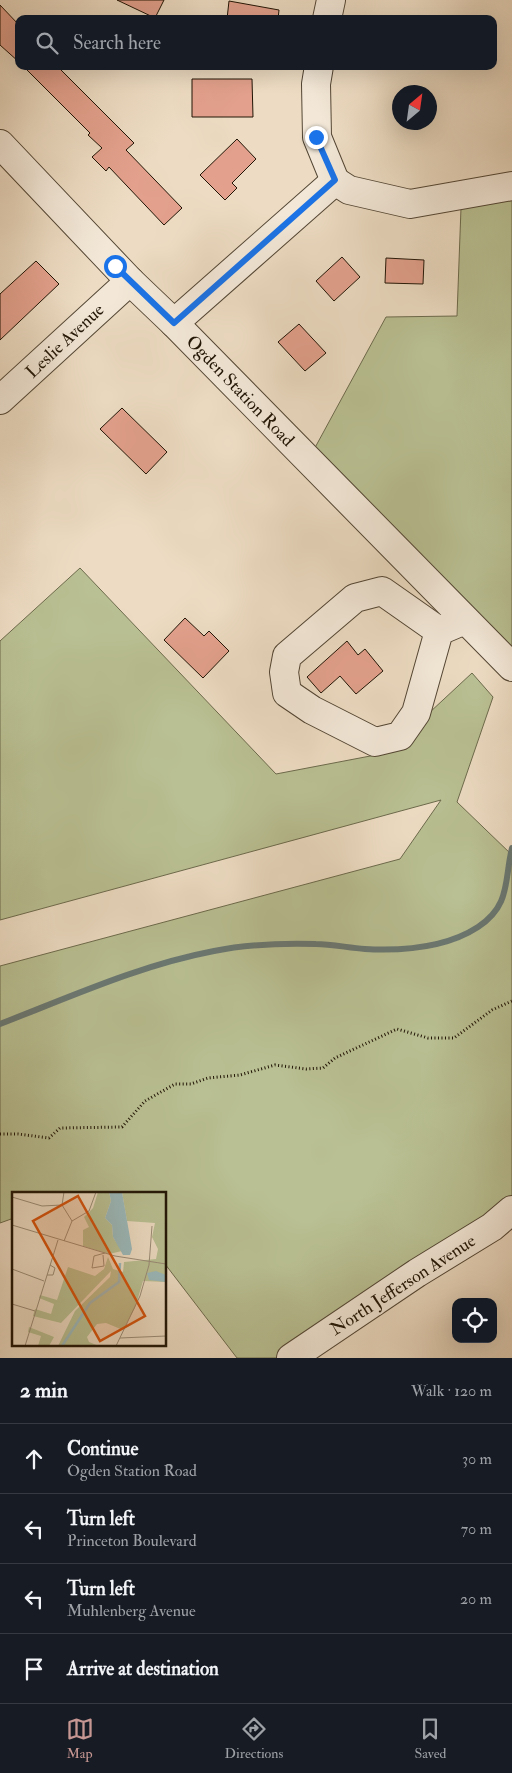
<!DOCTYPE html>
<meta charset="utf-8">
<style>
body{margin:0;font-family:"IM FELL Double Pica",serif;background:#242831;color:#f1f3f6}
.controls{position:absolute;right:15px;bottom:15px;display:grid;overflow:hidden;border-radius:10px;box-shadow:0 5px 20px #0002}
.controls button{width:45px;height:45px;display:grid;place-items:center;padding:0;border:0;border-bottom:1px solid #363941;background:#171b24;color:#f1f3f6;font:25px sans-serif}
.compass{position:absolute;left:392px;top:85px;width:45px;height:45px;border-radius:50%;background:#171b24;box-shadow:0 5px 20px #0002;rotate:29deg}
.stop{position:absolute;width:15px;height:15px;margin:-11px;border:4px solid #1a73e8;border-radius:50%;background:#fff}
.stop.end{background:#1a73e8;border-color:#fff;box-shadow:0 1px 5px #0008}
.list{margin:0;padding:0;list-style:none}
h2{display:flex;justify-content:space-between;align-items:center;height:65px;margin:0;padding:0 20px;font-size:21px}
h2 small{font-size:16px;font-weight:400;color:#9ea1a6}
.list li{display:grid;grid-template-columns:32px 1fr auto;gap:15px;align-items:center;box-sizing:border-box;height:70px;padding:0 20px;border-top:1px solid #363941}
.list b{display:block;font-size:19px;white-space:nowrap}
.list p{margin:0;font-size:16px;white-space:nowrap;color:#9ea1a6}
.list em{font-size:16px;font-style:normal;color:#9ea1a6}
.icon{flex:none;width:28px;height:28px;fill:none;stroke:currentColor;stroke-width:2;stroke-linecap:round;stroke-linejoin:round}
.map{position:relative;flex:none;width:512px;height:1358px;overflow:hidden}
.search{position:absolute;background:#171b24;box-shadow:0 5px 20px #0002;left:15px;right:15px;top:15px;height:55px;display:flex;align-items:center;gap:12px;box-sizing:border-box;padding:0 18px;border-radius:10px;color:#9ea1a6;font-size:19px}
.sheet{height:345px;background:#171b24}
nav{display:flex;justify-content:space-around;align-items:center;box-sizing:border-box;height:70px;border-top:1px solid #363941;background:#171b24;font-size:14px;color:#9ea1a6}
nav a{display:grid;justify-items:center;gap:2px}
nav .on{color:#c59692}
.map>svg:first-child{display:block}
.green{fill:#b9c093;stroke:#6c6a4c}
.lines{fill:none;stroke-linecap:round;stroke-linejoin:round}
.stream{stroke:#6a7873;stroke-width:6}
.building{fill:#e3a18d;stroke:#201405}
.minor-casing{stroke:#534634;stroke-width:30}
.path{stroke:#201405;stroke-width:3;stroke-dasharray:1 2.5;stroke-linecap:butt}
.minor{stroke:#f3e8d8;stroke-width:28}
.route{stroke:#1a73e8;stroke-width:6}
.labels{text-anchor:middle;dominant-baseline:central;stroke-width:4;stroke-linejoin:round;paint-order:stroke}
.street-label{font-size:18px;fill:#201405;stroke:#f3e8d8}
.inset-river{fill:none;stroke:#9bbabc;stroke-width:2.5}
.inset-road{fill:none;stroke:#9b8c77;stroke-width:1}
.view{fill:#d4520b;fill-opacity:0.15;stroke:#d4520b;stroke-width:2.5}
.inset-edge{fill:none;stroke:#201405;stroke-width:2.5}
</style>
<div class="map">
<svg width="512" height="1358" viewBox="0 0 512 1358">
<rect width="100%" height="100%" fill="#eddcc3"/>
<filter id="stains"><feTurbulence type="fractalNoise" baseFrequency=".004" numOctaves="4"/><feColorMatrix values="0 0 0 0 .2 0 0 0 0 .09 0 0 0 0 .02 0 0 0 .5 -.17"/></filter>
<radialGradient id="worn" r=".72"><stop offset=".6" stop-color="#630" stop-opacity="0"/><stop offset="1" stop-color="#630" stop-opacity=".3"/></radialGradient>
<g class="green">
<path d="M512 200V650L311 455 386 317 457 316 461 208Z"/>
<path d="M80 568 276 774 386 753 472 673 493 697 457 802 512 855V1200L284 1358H237L165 1264V1193H14V1218L0 1223V966L400 859 441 800 0 920V641Z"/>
</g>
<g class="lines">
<path class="stream" d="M0 1024C70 997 140 965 214 951 248 944 282 943 316 944 332 944 349 948 365 949 403 951 446 948 478 927 511 905 504 881 512 848"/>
</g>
<g class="building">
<path d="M117 0H164L155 18Z"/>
<path d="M229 1 279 10 278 19H227Z"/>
<path d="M0 5 19 25V62L0 45Z"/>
<path d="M23 66H57L134 143 126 150 182 208 164 225 109 167 106 171 92 157 102 148 88 135 90 133Z"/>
<path d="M192 79H252L253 117H192Z"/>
<path d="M237 139 256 159 232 183 237 188 225 200 200 175Z"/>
<path d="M342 257 360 277 334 301 316 281Z"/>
<path d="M386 258 424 260 423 284 385 283Z"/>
<path d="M36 261 59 284 0 340V294Z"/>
<path d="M299 324 326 353 305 371 278 342Z"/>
<path d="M122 408 167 452 146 474 100 429Z"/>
<path d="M185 618 204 636 209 631 229 651 203 678 164 640Z"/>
<path d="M347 641 358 655 365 649 383 671 356 694 340 676 321 693 307 677Z"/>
</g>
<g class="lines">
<g class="minor-casing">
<g id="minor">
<path d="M327 19 331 0"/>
<path d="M319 66 316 84 317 137 335 181"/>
<path d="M0 144 130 281 174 323 512 667"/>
<path d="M335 181 349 190 410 204 512 186"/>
<path d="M174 323 335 181"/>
<path d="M0 400 130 281"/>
<path d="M439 631 416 713 400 736 375 742 312 710 287 693 284 672 287 656 355 598 382 591 439 631 465 620"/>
<path d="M291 1358 417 1273 492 1227 512 1210"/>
</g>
</g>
<path class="path" d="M0 1134H18L49 1138 60 1128 122 1127 145 1101 175 1084H191L208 1078 240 1075 275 1065 306 1069 323 1068 335 1058 397 1029 428 1038H454L492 1010 512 1001"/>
<use href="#minor" class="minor"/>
</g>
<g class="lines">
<path class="route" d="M115 266 174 323 335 180 316 137"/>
</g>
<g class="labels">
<g class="street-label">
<text transform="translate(65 341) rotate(-43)">Leslie Avenue</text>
<text transform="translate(240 391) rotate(46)">Ogden Station Road</text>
<text transform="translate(403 1285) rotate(-33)">North Jefferson Avenue</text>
</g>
</g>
<g transform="translate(12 1192)">
<rect width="154" height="154" fill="#eddcc3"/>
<path d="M86 0H97L99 9 93 26 100 33 101 45 110 59 97 62 71 54V38L77 35 72 25 81 16ZM110 0H154V90L131 89 123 116 111 138 94 131 85 132 75 145 77 150 87 154H46L63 119 98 85 99 79 49 131 21 124 23 117 39 122 42 112 27 106 28 103 45 108 56 75 83 84 92 77 96 65 101 77 111 80 112 70 144 67 146 57 140 45 143 31 115 29ZM17 135 42 145 37 154H26L29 144 16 140Z" fill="#b9c093"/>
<path d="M97 0H110L120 57 118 63H111L101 45 100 33 93 26 99 9ZM144 79 154 83V90L137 88 135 81Z" fill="#9bbabc"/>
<path class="inset-river" d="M50 154 78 111 107 90 108 71"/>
<path class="inset-road" d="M52 0 50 13 60 29M0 5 30 14 50 13M60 29 77 19 84 0M0 33 103 64 154 72M52 49 60 29M91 63 92 74 80 76 82 64 93 61M0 77 32 89M35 83H41L43 76 38 73M0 112 23 119M108 146 154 144M13 154 46 48M104 154 128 104 137 73 140 34"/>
<path class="view" d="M66 4 133 124 88 149 21 29Z"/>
<rect width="154" height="154" class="inset-edge"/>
</g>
<rect width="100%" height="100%" filter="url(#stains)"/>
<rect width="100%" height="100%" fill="url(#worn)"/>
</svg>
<div class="controls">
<button><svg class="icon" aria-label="locate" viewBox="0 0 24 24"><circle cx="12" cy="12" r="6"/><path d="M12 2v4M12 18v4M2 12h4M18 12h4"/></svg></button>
</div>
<svg class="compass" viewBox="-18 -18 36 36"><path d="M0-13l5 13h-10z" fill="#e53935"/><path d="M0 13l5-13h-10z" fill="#9ea1a6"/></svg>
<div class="stop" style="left:115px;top:266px"></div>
<div class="stop end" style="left:316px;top:137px"></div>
<div class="search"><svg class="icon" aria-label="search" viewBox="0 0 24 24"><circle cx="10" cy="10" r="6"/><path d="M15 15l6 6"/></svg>Search here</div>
</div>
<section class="sheet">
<h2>2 min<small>Walk · 120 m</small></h2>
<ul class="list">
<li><svg class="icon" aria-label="ahead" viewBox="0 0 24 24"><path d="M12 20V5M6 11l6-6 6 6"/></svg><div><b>Continue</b><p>Ogden Station Road</p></div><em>30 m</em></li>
<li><svg class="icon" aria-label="left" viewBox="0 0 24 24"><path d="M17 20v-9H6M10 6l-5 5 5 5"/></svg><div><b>Turn left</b><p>Princeton Boulevard</p></div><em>70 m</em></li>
<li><svg class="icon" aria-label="left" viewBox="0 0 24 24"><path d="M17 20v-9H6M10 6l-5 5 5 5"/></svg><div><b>Turn left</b><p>Muhlenberg Avenue</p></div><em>20 m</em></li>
<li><svg class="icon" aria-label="arrive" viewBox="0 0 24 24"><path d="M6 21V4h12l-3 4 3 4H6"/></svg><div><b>Arrive at destination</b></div></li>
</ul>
</section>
<nav>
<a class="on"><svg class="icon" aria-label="map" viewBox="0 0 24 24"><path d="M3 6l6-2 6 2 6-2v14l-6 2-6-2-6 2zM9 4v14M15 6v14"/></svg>Map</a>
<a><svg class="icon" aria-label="directions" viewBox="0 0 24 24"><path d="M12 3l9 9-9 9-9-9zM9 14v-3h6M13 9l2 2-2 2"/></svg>Directions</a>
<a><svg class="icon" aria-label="saved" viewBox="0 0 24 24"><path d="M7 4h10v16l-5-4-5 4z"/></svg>Saved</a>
</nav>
